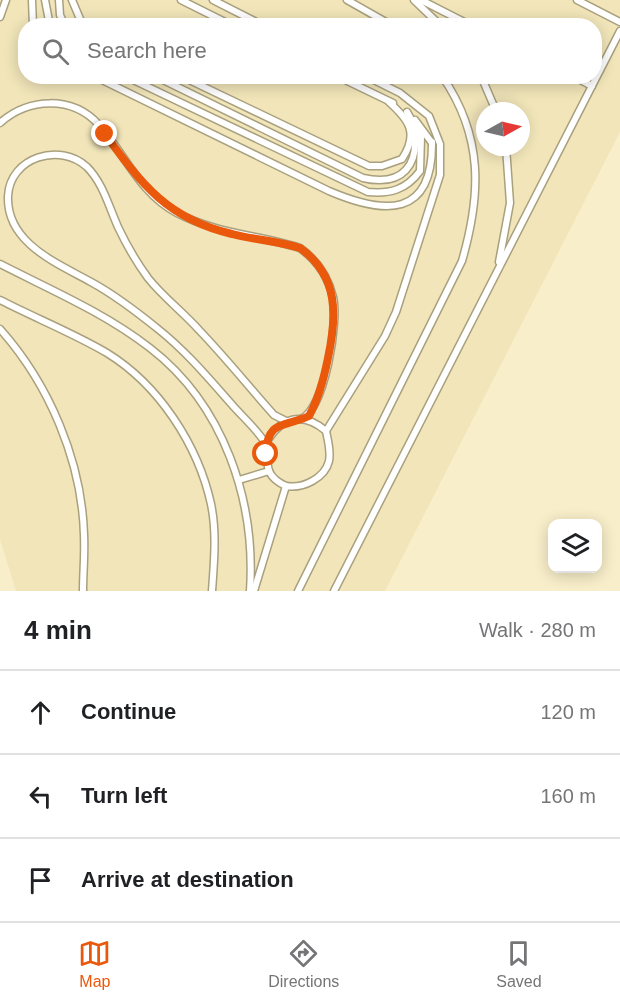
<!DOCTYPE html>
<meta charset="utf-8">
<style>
body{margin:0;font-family:Helvetica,sans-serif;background:#f6f6f6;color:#202124}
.controls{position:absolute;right:18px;bottom:18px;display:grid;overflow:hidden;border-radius:12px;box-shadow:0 3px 15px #0003}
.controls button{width:54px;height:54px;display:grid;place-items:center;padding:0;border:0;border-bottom:2px solid #e0e0e0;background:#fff;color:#202124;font:30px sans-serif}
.compass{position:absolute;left:476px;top:102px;width:54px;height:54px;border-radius:50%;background:#fff;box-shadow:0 3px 15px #0003;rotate:82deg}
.stop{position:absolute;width:18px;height:18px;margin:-14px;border:4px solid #ea580c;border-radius:50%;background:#fff}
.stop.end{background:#ea580c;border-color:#fff;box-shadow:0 2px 6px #0008}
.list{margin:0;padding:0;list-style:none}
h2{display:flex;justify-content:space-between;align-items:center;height:78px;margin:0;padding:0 24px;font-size:26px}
h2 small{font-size:20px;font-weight:400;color:#757577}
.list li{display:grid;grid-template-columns:39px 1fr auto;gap:18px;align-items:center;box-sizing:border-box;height:84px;padding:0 24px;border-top:2px solid #e0e0e0}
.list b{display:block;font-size:22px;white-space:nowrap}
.list em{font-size:20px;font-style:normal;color:#757577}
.icon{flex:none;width:33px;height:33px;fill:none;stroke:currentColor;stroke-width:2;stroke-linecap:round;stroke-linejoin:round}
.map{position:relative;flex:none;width:620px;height:591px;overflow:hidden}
.search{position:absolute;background:#fff;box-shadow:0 3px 15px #0003;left:18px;right:18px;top:18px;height:66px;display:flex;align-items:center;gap:15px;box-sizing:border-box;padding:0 21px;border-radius:24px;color:#757577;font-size:22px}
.sheet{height:330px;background:#fff}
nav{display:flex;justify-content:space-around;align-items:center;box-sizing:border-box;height:84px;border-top:2px solid #e0e0e0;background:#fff;font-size:16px;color:#757577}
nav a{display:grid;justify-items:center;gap:3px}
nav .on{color:#ea580c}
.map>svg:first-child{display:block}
.built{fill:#f1e5b9;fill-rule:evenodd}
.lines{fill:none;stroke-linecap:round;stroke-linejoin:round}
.service-casing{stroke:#a9a07e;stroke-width:9}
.service{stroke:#fff;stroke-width:6}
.route{stroke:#ea580c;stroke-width:8}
</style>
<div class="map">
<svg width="620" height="591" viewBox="0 0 620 591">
<rect width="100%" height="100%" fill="#f8eeca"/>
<path class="built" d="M0 0H620V132L385 591H16L0 539ZM26 26H594V76H26ZM485 111H521V147H485Z"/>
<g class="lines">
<g class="service-casing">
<g id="service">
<path d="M32 0 33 26"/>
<path d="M45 0 50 26"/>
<path d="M59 0 60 15 65 26"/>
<path d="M72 0 83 26"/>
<path d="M181 0 233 26"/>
<path d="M213 0 264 26"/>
<path d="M347 0 393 26"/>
<path d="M414 0 441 26"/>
<path d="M421 0 472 26"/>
<path d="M577 0 620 22"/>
<path d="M0 17 6 0"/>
<path d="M94 76 329 191C385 215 433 218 432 142"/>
<path d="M125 76 368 192C390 194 406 190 420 171L421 137 407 112"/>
<path d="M155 76 363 178C403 187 420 165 414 127"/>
<path d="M181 76 369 166H382L402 159C419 133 409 120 389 102"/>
<path d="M337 76 393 103"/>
<path d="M481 76 496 111"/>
<path d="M573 76 592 86"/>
<path d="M415 120 432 143"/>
<path d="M0 123C28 98 72 95 99 125 125 154 140 194 177 213 217 234 259 235 300 248 318 261 328 276 333 297 339 321 325 409 301 419"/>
<path d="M499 262 510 203 506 147"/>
<path d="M0 264C51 290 105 313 150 348 224 405 256 501 250 591"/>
<path d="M0 300C35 318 73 333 107 353 159 385 198 445 211 504 217 533 214 562 212 591"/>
<path d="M0 329C49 384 82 461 84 535 85 554 83 573 83 591"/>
<path d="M326 431 385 336 396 312 440 175V144L429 116 400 93 366 76"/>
<path d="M266 443C281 417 302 411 326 431 328 441 331 451 329 461 325 478 303 489 286 486 257 473 273 455 264 441 256 429 244 418 234 407 210 380 187 352 158 329 137 312 115 295 91 282 57 263 6 243 8 196 10 157 60 142 87 167 103 183 109 207 118 227 126 244 137 263 148 278 163 297 183 312 199 330 225 357 249 387 274 415L286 421"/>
<path d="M239 480 269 471"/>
<path d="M254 591 286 486"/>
<path d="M298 591 462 261C481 195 484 137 442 76"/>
<path d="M334 591 620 31"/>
</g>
</g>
<use href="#service" class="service"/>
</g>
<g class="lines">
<path class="route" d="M105 134C142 185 168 219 232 234 255 240 278 241 300 248 339 276 337 316 328 358 324 378 319 398 309 416 286 427 267 419 266 454"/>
</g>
</svg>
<div class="controls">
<button><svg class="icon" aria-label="layers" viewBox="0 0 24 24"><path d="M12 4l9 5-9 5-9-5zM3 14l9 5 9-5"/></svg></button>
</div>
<svg class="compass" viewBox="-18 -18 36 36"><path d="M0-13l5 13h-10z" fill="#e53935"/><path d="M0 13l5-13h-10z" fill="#757577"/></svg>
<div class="stop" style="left:266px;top:454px"></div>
<div class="stop end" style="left:105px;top:134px"></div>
<div class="search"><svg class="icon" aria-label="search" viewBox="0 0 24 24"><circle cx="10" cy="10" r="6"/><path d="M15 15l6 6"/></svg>Search here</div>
</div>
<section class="sheet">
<h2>4 min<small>Walk · 280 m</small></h2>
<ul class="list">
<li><svg class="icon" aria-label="ahead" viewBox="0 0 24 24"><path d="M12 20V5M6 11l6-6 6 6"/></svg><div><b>Continue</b></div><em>120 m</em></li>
<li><svg class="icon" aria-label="left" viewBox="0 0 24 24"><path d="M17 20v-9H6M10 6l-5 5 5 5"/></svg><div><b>Turn left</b></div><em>160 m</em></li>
<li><svg class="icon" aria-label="arrive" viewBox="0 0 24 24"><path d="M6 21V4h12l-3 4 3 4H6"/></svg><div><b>Arrive at destination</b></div></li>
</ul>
</section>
<nav>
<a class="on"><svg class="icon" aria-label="map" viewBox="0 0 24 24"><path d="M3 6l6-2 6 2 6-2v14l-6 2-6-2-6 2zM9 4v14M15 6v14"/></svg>Map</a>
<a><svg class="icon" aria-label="directions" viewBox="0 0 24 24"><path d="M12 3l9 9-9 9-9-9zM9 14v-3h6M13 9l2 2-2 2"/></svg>Directions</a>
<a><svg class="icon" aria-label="saved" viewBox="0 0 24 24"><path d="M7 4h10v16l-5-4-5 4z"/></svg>Saved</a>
</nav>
